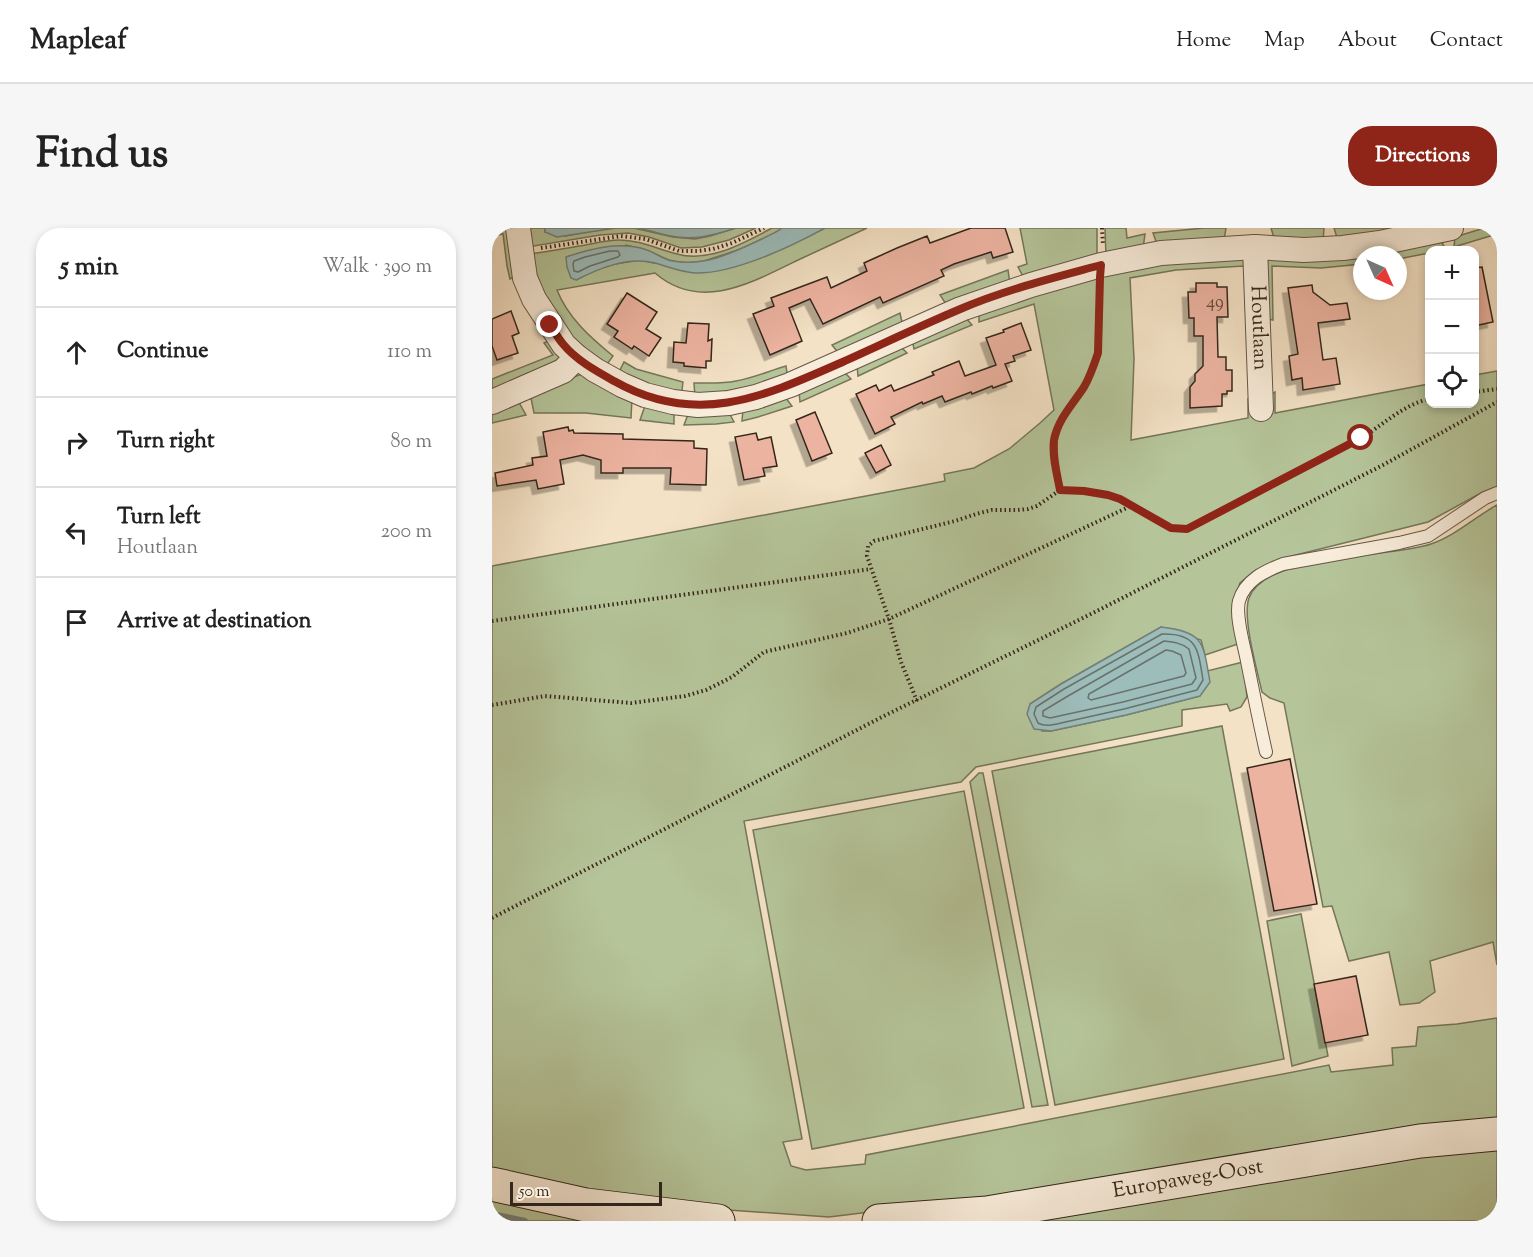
<!DOCTYPE html>
<meta charset="utf-8">
<style>
body{margin:0;font-family:"Sorts Mill Goudy",serif;background:#f6f6f6;color:#222}
.controls{position:absolute;right:18px;top:18px;display:grid;overflow:hidden;border-radius:12px;box-shadow:0 3px 9px #0003}
.controls button{width:54px;height:54px;display:grid;place-items:center;padding:0;border:0;border-bottom:2px solid #e0e0e0;background:#fff;color:#222;font:30px sans-serif}
.compass{position:absolute;left:861px;top:18px;width:54px;height:54px;border-radius:50%;background:#fff;box-shadow:0 3px 9px #0003;rotate:135deg}
.scale{position:absolute;left:18px;bottom:15px;width:152px;box-sizing:border-box;padding-left:6px;border:3px solid #35271b;border-top:0;font-size:16px;line-height:21px;white-space:nowrap;color:#35271b;-webkit-text-stroke:4px #f8ecda;paint-order:stroke}
.stop{position:absolute;width:18px;height:18px;margin:-14px;border:4px solid #8f2418;border-radius:50%;background:#fff}
.stop.end{background:#8f2418;border-color:#fff;box-shadow:0 2px 6px #0008}
.list{margin:0;padding:0;list-style:none}
h2{display:flex;justify-content:space-between;align-items:center;height:78px;margin:0;padding:0 24px;font-size:26px}
h2 small{font-size:20px;font-weight:400;color:#767676}
.list li{display:grid;grid-template-columns:39px 1fr auto;gap:18px;align-items:center;box-sizing:border-box;height:90px;padding:0 24px;border-top:2px solid #e0e0e0}
.list b{display:block;font-size:22px;white-space:nowrap}
.list p{margin:0;font-size:20px;white-space:nowrap;color:#767676}
.list em{font-size:20px;font-style:normal;color:#767676}
.icon{flex:none;width:33px;height:33px;fill:none;stroke:currentColor;stroke-width:2;stroke-linecap:round;stroke-linejoin:round}
.map{position:relative;flex:none;width:1005px;height:993px;overflow:hidden;border-radius:24px}
header{display:flex;align-items:center;gap:36px;box-sizing:border-box;height:84px;padding:0 30px;background:#fff;border-bottom:2px solid #e0e0e0}
header strong{font-size:28px}
nav{display:flex;gap:33px;margin-inline-start:auto;font-size:21px}
.intro{display:flex;align-items:center;justify-content:space-between;box-sizing:border-box;height:144px;padding:0 36px}
h1{margin:0;font-size:42px}
.button{padding:15px 27px;border-radius:24px;background:#8f2418;color:#fff;font-size:21px;font-weight:700}
main{display:flex;gap:36px;padding:0 36px}
aside{flex:1;background:#fff;border-radius:24px;box-shadow:0 3px 9px #0003}
.map>svg:first-child{display:block}
.green{fill:#b5c499;stroke:#75765a;stroke-width:1.5}
.water{fill:#9dbdbb;stroke:#73817b;stroke-width:1.5}
.lines{fill:none;stroke-linecap:round;stroke-linejoin:round}
.shore{stroke:#69726b;stroke-width:1.5}
.stream{stroke:#73817b;stroke-width:6}
.building{fill:#ecb3a0;stroke:#35271b;stroke-width:1.5;filter:url(#shadow)}
.lane-casing{stroke:#655646;stroke-width:14}
.street-casing{stroke:#655646;stroke-width:26}
.secondary-casing{stroke:#35271b;stroke-width:35}
.path{stroke:#35271b;stroke-width:4;stroke-dasharray:1.5 3;stroke-linecap:butt}
.lane{stroke:#f8ecda;stroke-width:12}
.street{stroke:#f8ecda;stroke-width:24}
.secondary{stroke:#f8ecda;stroke-width:33}
.route{stroke:#8f2418;stroke-width:8}
.labels{text-anchor:middle;dominant-baseline:central;stroke-width:4.5;stroke-linejoin:round;paint-order:stroke}
.number-label{font-size:18px;fill:#634a3c}
.street-label{font-size:21px;fill:#35271b;stroke:#f8ecda}
</style>
<header>
<strong>Mapleaf</strong>
<nav><a>Home</a><a>Map</a><a>About</a><a>Contact</a></nav>
</header>
<div class="intro"><h1>Find us</h1><a class="button">Directions</a></div>
<main>
<aside>
<h2>5 min<small>Walk · 390 m</small></h2>
<ul class="list">
<li><svg class="icon" aria-label="ahead" viewBox="0 0 24 24"><path d="M12 20V5M6 11l6-6 6 6"/></svg><div><b>Continue</b></div><em>110 m</em></li>
<li><svg class="icon" aria-label="right" viewBox="0 0 24 24"><path d="M7 20v-9h11M14 6l5 5-5 5"/></svg><div><b>Turn right</b></div><em>80 m</em></li>
<li><svg class="icon" aria-label="left" viewBox="0 0 24 24"><path d="M17 20v-9H6M10 6l-5 5 5 5"/></svg><div><b>Turn left</b><p>Houtlaan</p></div><em>200 m</em></li>
<li><svg class="icon" aria-label="arrive" viewBox="0 0 24 24"><path d="M6 21V4h12l-3 4 3 4H6"/></svg><div><b>Arrive at destination</b></div></li>
</ul>
</aside>
<div class="map">
<svg width="1005" height="993" viewBox="0 0 1005 993">
<defs>
<filter id="shadow"><feDropShadow dx="-5.5" dy="5.5" stdDeviation="0" flood-color="#0004"/></filter>
</defs>
<rect width="100%" height="100%" fill="#f4e2c6"/>
<filter id="stains"><feTurbulence type="fractalNoise" baseFrequency=".00333" numOctaves="4"/><feColorMatrix values="0 0 0 0 .2 0 0 0 0 .09 0 0 0 0 .02 0 0 0 .5 -.17"/></filter>
<radialGradient id="worn" r=".72"><stop offset=".6" stop-color="#630" stop-opacity="0"/><stop offset="1" stop-color="#630" stop-opacity=".3"/></radialGradient>
<g class="green">
<path d="M0 0H20L26 46 18 51 15 38 11 6 0 8Z"/>
<path d="M34 0H53V4L74 8 116 0H142L181 9 203 11 218 8 244 0H264L237 12 210 19 189 20 157 9 136 5 108 7 36 19Z"/>
<path d="M280 0H290L285 4 249 21 212 33 196 35 179 33 153 22 134 17 84 52 100 43 123 36 148 32 162 35 241 39 274 28 333 0H375C351 11 328 22 304 33 259 55 208 84 163 45L65 62C76 90 99 110 121 128L113 139 83 115 56 77 37 26C53 24 70 21 87 18 100 16 114 12 127 12 148 12 165 21 185 26 217 35 252 15 280 0Z"/>
<path d="M528 0H605V30L533 52 526 39 535 36Z"/>
<path d="M613 0H634L635 10 653 6 651 21 614 29Z"/>
<path d="M712 0H734L732 12 666 19 661 5Z"/>
<path d="M779 0H832L831 14 783 13Z"/>
<path d="M842 0H929L846 13Z"/>
<path d="M992 0H1005V6L962 19 963 9Z"/>
<path d="M948 12 954 21 938 22 937 25 906 31V27H870V36L829 40 780 38 781 92 771 90 773 34 776 31Z"/>
<path d="M740 27 755 32 760 88 754 91 752 38 684 42 638 50 642 131 639 212 756 190V171L763 174 783 164V185L937 156 938 176H982L983 147 1005 143V259L989 265 936 294 788 331 764 342 748 355 743 372 746 416 713 427 709 412 669 399 569 456 538 476 550 503H559L634 487 708 468 715 443 751 434 755 469 749 479 738 483 735 476 690 482V498L484 539 469 554 252 593 310 911 291 914 299 938 314 942 373 936 374 927 837 837 839 844 901 837 900 820 924 818 926 799 965 796 1005 790V893L484 971 337 989 193 979 0 944V338L422 259 453 253 452 246 482 240 517 221 548 195 562 182 542 76 487 94V83L606 47C606 64 605 81 605 98 605 110 605 123 602 135 591 168 559 189 560 226L565 225V212L570 195 595 157 606 133 609 108 610 46 650 36Z"/>
<path d="M516 42 518 56 456 79 448 67Z"/>
<path d="M408 85 411 99 349 128 340 117Z"/>
<path d="M473 89 480 97 422 121 420 111Z"/>
<path d="M61 111 71 129 0 167V151L61 127 52 115Z"/>
<path d="M407 117 415 125 366 148 365 137Z"/>
<path d="M132 134 144 141 191 154 190 162 187 167 126 146Z"/>
<path d="M294 138 296 152 203 169 202 155C216 155 230 156 244 153 261 150 277 143 294 138Z"/>
<path d="M351 143 359 151 308 174 307 164Z"/>
<path d="M90 146 140 170 139 190 94 185H42L38 165Z"/>
<path d="M293 169 300 178 266 189 250 193 251 181Z"/>
<path d="M25 171 34 187 0 195V180Z"/>
<path d="M154 175 182 182V196L148 192Z"/>
<path d="M236 183 242 194 224 196 192 197 197 184Z"/>
<path d="M1005 277V737L1001 714 938 733 943 764 927 775 908 777 897 724 857 733 840 678 831 679 792 475 778 470 770 464C765 442 750 389 757 370 772 326 898 330 939 316 963 308 983 289 1005 277Z"/>
<path d="M730 498 792 831 563 877 500 543Z"/>
<path d="M487 545H491L556 877 540 879 478 554Z"/>
<path d="M472 563 532 880 320 921 261 602Z"/>
<path d="M809 686 836 828 800 838 775 693Z"/>
<path d="M1005 919V993H512L932 925Z"/>
<path d="M0 968 118 993H0Z"/>
</g>
<g class="water">
<path d="M53 0H124L65 9 53 4Z"/>
<path d="M142 0H244C222 7 202 13 179 8 167 6 155 1 142 0Z"/>
<path d="M290 0H333C300 18 242 46 203 45 189 44 177 39 163 35 136 28 108 40 84 52L79 50 75 39 74 29C101 20 128 13 155 22 164 25 172 32 181 33 213 39 242 24 270 11 277 7 284 5 290 0Z"/>
<path d="M669 399C713 404 711 415 718 454L708 468 634 487 559 503 542 501 535 486 538 476 569 456Z"/>
</g>
<g class="lines">
<g class="shore">
<path d="M118 23H126L128 27 126 29 98 38 86 44 82 43 81 36 82 33 93 29Z"/>
<path d="M670 406C706 405 706 422 711 452L705 462 632 481 569 495C561 497 553 499 546 495L542 486 544 479 572 461Z"/>
<path d="M672 413C681 414 690 415 697 421L704 450 700 456 631 474 558 490 551 488V483L576 468Z"/>
<path d="M674 422 680 423 689 427 694 445 692 448 599 472 596 470 597 466Z"/>
</g>
<path class="stream" d="M0 986 33 993"/>
</g>
<g class="building">
<path d="M479 0H513L521 24 501 30 499 24 462 36 449 42 452 48 391 75 388 69 331 96 318 71 297 80 310 113 278 127 261 86 282 78 279 70 335 49 339 60 375 43 372 35 405 20 435 8 438 15Z"/>
<path d="M990 39 1001 94 982 98V40Z"/>
<path d="M704 55H725V59H735L736 89H725L726 129H734V142H740V163H735V166H730V178L698 180V159L703 153V146L711 138V108H702V90H697L696 64H704Z"/>
<path d="M820 57 821 64 838 77 855 75 858 91 826 95 831 132 844 130 848 156 811 162 810 150 800 152 797 128 806 126 796 60Z"/>
<path d="M135 65 165 84 154 101 169 110 157 128 142 118 140 121 122 109 126 103 115 96Z"/>
<path d="M19 83 27 105 20 108 26 125 5 132 0 118V91Z"/>
<path d="M196 95 217 96 216 113 220 111 219 133H214V140L192 138V135L181 134 182 114 194 115Z"/>
<path d="M529 95 539 122 521 128 523 133 513 136 520 153 501 160 500 158 480 166 479 164 453 174 450 168 431 176 430 174 399 189 403 196 383 206 364 166 384 157 387 163 399 157 402 163 442 147 440 144 467 133 473 148 504 137 494 110 512 104 511 102Z"/>
<path d="M323 184 340 225 320 233 304 192Z"/>
<path d="M76 199 77 203 81 202 82 205 131 206V211L202 213V220L215 221 214 257 178 256 179 240H131V245H109V232L91 227 68 232 72 256 46 261 44 252 5 258 3 245 41 237 40 230 55 228 51 204Z"/>
<path d="M264 205 266 212 279 209 285 238 271 240 273 248 252 252 243 209Z"/>
<path d="M389 217 399 237 384 245 373 225Z"/>
<path d="M798 531 825 676 782 683 755 540Z"/>
<path d="M864 748 876 807 833 815 822 756Z"/>
</g>
<g class="lines">
<g class="lane-casing">
<path id="lane" d="M774 524C767 493 761 463 755 433 752 417 743 388 747 373 753 352 773 343 791 336L907 315 936 308 993 270 1005 265"/>
</g>
<g class="street-casing">
<g id="street">
<path d="M26 0 33 50 42 71 72 117 85 129 103 142 130 157 153 167 181 174 206 177 237 175 264 169 298 157 469 81 539 57 609 37 669 25 763 19 812 22 851 20 888 15 959 0"/>
<path id="s1" d="M763 19 769 181"/>
<path d="M0 174 71 143 85 129"/>
</g>
</g>
<g class="secondary-casing">
<g id="secondary">
<path d="M0 956 94 977 226 993"/>
<path id="s2" d="M387 993 495 985 928 913 1005 906"/>
</g>
</g>
<g class="path">
<path d="M610 0 611 17"/>
<path d="M49 20 129 8 153 11 187 23H205L221 21 240 15 272 0"/>
<path d="M982 164 1005 161"/>
<path d="M568 262C565 247 560 228 562 212 567 183 594 163 603 135 610 114 607 80 607 57"/>
<path d="M0 393 379 341"/>
<path d="M425 473 409 434 397 391 375 328 376 318 382 313 463 293 484 286 500 282H526L536 281 545 278 568 262 592 263 616 267 628 271 679 300 695 301C752 271 810 243 866 212 889 199 911 176 938 171"/>
<path d="M0 477 53 468 139 475 193 468 214 462 240 449 272 424 355 405 397 391 639 278"/>
<path d="M0 690 392 488 597 387 891 237 1005 174"/>
</g>
<use href="#lane" class="lane"/>
<use href="#street" class="street"/>
<use href="#secondary" class="secondary"/>
</g>
<g class="lines">
<path class="route" d="M58 97C62 103 66 110 71 116 84 132 104 143 122 153 203 199 269 170 346 136 386 118 426 99 466 82 512 62 561 50 609 37L608 49 606 125C602 137 598 149 592 159 581 176 566 191 562 212 560 228 565 246 568 262L592 263 616 267 628 271 679 300 695 301 869 210"/>
</g>
<g class="labels">
<g class="number-label">
<text x="723" y="75">49</text>
</g>
<g class="street-label">
<text stroke="none"><textPath href="#s1" startOffset="81">Houtlaan</textPath></text>
<text stroke="none"><textPath href="#s2" startOffset="312">Europaweg-Oost</textPath></text>
</g>
</g>
<rect width="100%" height="100%" filter="url(#stains)"/>
<rect width="100%" height="100%" fill="url(#worn)"/>
</svg>
<div class="controls">
<button>+</button>
<button>−</button>
<button><svg class="icon" aria-label="locate" viewBox="0 0 24 24"><circle cx="12" cy="12" r="6"/><path d="M12 2v4M12 18v4M2 12h4M18 12h4"/></svg></button>
</div>
<svg class="compass" viewBox="-18 -18 36 36"><path d="M0-13l5 13h-10z" fill="#e53935"/><path d="M0 13l5-13h-10z" fill="#767676"/></svg>
<div class="scale">50 m</div>
<div class="stop" style="left:869px;top:210px"></div>
<div class="stop end" style="left:58px;top:97px"></div>
</div>
</main>
